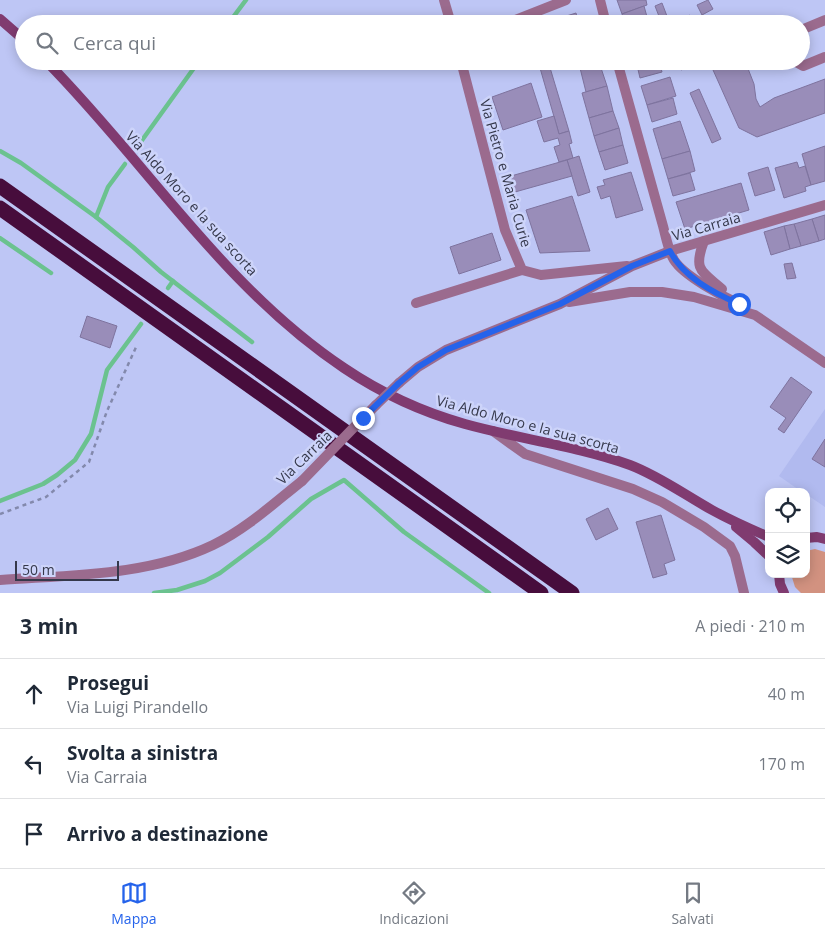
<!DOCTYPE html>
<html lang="it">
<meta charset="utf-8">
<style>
body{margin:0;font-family:"Open Sans",sans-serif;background:#f6f6f7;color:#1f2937}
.controls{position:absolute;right:15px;bottom:15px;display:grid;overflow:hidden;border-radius:10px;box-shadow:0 2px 12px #0003}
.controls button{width:45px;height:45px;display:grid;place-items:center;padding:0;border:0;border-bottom:1px solid #e0e1e3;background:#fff;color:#1f2937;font:25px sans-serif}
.scale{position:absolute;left:15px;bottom:12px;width:104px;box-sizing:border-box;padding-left:5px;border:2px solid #35384b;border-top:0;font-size:14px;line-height:18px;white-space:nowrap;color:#35384b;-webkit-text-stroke:4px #cdd4fa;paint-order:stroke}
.stop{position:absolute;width:15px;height:15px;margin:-11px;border:4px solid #2563eb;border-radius:50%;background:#fff}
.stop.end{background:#2563eb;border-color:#fff;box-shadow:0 1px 5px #0008}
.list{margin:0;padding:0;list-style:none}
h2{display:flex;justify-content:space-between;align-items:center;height:65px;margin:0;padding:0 20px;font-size:21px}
h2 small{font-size:16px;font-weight:400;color:#747a83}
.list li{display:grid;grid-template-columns:32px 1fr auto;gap:15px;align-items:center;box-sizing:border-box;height:70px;padding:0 20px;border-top:1px solid #e0e1e3}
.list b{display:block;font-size:19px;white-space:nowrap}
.list p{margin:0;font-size:16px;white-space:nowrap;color:#747a83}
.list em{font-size:16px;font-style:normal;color:#747a83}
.icon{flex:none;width:28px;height:28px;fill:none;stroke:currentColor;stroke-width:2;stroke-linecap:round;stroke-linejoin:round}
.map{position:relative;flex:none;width:825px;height:593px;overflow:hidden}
.search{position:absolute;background:#fff;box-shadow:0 2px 12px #0003;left:15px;right:15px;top:15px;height:55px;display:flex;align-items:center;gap:12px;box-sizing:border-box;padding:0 18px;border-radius:28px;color:#747a83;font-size:19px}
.sheet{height:275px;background:#fff}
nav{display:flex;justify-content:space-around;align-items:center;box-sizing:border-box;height:70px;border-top:1px solid #e0e1e3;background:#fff;font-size:14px;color:#747a83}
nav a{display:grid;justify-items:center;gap:2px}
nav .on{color:#2563eb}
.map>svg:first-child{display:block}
.built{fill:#b1baef}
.green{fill:#d29280}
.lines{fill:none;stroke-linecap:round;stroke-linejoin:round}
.stream{stroke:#6bc28f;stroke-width:4.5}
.building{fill:#998db9;stroke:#7e739e}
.path{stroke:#8389ac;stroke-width:2.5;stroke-dasharray:4 4;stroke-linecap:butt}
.street{stroke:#9b6b8e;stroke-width:10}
.secondary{stroke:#803b70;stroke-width:10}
.highway{stroke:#470d3c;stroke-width:15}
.street-bridge{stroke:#9b6b8e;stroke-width:10}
.route{stroke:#2563eb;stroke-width:6}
.labels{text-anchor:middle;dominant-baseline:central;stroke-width:5;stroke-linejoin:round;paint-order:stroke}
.street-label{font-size:14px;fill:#35384b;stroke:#cdd4fa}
</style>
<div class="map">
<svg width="825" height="593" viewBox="0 0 825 593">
<rect width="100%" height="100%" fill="#bec6f5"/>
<path class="built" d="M825 409V507L806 494V492H802L779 476Z"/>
<path class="green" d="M815 549 825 552V593H801L795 587 791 574H806V551Z"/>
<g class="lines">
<g class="stream">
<path d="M228 24 246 0"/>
<path d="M140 143 199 61"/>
<path d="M0 151 21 163 96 217 133 247 161 272 252 342"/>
<path d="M96 217 108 187 125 164"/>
<path d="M0 238 51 273"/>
<path d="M168 288 173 281"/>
<path d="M0 501 43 484 57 475 75 460 91 434 107 370 141 324"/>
<path d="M154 593 177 590 205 581 220 573 268 537 311 499 344 480 404 532 489 593"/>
</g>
</g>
<g class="building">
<path d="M617 0H646L647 5 622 14Z"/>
<path d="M708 0 713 9 702 15 697 5Z"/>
<path d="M662 3 670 24H662L655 6Z"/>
<path d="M644 6 649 24H625L622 14Z"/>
<path d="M576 13 579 24H541Z"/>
<path d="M690 15 694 22 684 24 682 20Z"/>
<path d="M486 61H514L489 69Z"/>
<path d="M538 61H548L569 131 559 134Z"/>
<path d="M573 61H599V62L575 69Z"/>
<path d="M636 61H659L662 72 640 78Z"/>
<path d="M677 61H685L688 67 681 70Z"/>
<path d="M709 61H745L754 84 756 99 760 107 774 98 825 79V113L757 137 739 128Z"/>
<path d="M599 62 607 86 586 92 580 68Z"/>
<path d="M670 77 676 96 647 105 641 86Z"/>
<path d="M531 83 542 117 503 130 492 97Z"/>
<path d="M607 86 613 111 589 118 582 93Z"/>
<path d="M699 89 721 139 712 143 690 93Z"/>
<path d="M673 98 677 114 652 122 647 105Z"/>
<path d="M613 111 619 128 594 136 589 118Z"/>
<path d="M554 116 559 134 569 131 572 143 569 144 573 158 559 162 554 147 560 145 558 138 544 142 537 121Z"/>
<path d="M680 121 690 151 662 159 653 129Z"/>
<path d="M619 128 623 145 599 152 594 136Z"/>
<path d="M623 145 628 163 605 170 599 152Z"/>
<path d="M825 146V181L811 185 802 154Z"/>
<path d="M690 151 695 171 668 179 662 159Z"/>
<path d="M579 156 590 192 578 196 567 160Z"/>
<path d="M567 160 572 176 515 192 511 176Z"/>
<path d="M797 162 799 168 805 166 811 185 805 187 806 191 784 198 775 168Z"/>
<path d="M768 167 775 190 755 196 748 173Z"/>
<path d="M631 172 643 210 616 218 610 196 601 199 597 187 605 185 603 180Z"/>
<path d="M690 173 695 190 673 196 668 179Z"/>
<path d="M741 183 749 210 685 229 676 202Z"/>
<path d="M572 196 590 251 540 253 526 210Z"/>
<path d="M825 215V239L819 241 812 219Z"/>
<path d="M812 219 819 241 801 246 794 224Z"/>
<path d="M794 224 801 246 790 249 784 226Z"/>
<path d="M784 226 790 249 771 255 764 232Z"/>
<path d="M492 233 501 260 459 274 450 247Z"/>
<path d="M792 263 796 278 787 279 784 264Z"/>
<path d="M87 316 117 326 110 348 80 337Z"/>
<path d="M791 377 812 392 784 433 778 429 786 418 770 407Z"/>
<path d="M825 439V467L812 459Z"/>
<path d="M608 508 618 529 596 540 586 519Z"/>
<path d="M661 515 675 560 664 564 667 574 653 578 636 522Z"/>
</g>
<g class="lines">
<path class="path" d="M0 514 46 497 89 462 107 411 137 345"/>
<g class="street">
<path d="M444 0 451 24"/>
<path d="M600 0 606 24"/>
<path d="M505 24 566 0"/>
<path d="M801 30 825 20"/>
<path d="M461 61 505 230 522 270 541 275 627 266"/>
<path d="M617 61 663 226C666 237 668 250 674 260 684 276 722 296 739 304"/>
<path d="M794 61 803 66 825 57"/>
<path d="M704 241C693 270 701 271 722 289"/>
<path d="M569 302 630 292H662L694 297 755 315 825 363"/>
<path d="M416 303 522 270"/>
<path d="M399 383 418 367 446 350 560 304 632 266 670 251 825 205"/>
<path d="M363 418 376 405"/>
<path d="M493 431 525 454 633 489 662 502 704 527 730 546 735 556 744 593"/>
<path d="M0 580C70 575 148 576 213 545 246 529 273 504 302 481"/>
</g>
<g class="secondary">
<path d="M0 19 24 40"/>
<path d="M46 61C146 162 224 288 344 368 381 393 422 412 465 424 519 439 577 446 630 465 659 476 685 495 712 510 730 520 750 529 769 537"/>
<path d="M736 527 754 542 769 556"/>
<path d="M806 538 817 537 825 539"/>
<path d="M779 574 780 584 784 593"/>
</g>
<g class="highway">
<path d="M0 186 572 593"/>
<path d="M0 208 541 593"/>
</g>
<g class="street-bridge">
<path d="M376 405 399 383"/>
<path d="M302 481 363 418"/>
</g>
</g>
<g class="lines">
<path class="route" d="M363 418 399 383 418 367 446 350 560 304 632 266 670 251C683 277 714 293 739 304"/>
</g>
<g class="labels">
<g class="street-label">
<text transform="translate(506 173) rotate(74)">Via Pietro e Maria Curie</text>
<text transform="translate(192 203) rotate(48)">Via Aldo Moro e la sua scorta</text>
<text transform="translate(706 226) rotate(-16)">Via Carraia</text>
<text transform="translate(528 424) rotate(15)">Via Aldo Moro e la sua scorta</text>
<text transform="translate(304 457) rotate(-44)">Via Carraia</text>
</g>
</g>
</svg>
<div class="controls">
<button><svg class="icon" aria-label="locate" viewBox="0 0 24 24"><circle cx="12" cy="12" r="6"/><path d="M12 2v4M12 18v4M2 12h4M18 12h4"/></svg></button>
<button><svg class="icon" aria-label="layers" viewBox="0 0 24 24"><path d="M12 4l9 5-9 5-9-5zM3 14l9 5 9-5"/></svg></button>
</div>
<div class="scale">50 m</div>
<div class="stop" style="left:739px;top:304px"></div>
<div class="stop end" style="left:363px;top:418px"></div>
<div class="search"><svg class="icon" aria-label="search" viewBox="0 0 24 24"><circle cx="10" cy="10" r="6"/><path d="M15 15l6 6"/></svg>Cerca qui</div>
</div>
<section class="sheet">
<h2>3 min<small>A piedi · 210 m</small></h2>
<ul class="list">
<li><svg class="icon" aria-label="ahead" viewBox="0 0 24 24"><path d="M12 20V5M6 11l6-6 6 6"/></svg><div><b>Prosegui</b><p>Via Luigi Pirandello</p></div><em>40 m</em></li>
<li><svg class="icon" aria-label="left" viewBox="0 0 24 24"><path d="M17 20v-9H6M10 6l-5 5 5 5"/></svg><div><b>Svolta a sinistra</b><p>Via Carraia</p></div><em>170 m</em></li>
<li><svg class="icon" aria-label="arrive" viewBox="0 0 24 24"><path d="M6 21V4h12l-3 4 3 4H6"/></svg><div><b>Arrivo a destinazione</b></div></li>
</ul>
</section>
<nav>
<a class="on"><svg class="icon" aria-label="map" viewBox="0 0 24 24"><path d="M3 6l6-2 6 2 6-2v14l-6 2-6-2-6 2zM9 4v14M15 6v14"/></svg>Mappa</a>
<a><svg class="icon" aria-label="directions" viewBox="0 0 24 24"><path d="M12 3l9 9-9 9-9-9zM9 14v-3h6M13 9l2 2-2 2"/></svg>Indicazioni</a>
<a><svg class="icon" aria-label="saved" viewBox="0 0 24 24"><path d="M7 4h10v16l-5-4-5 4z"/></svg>Salvati</a>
</nav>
